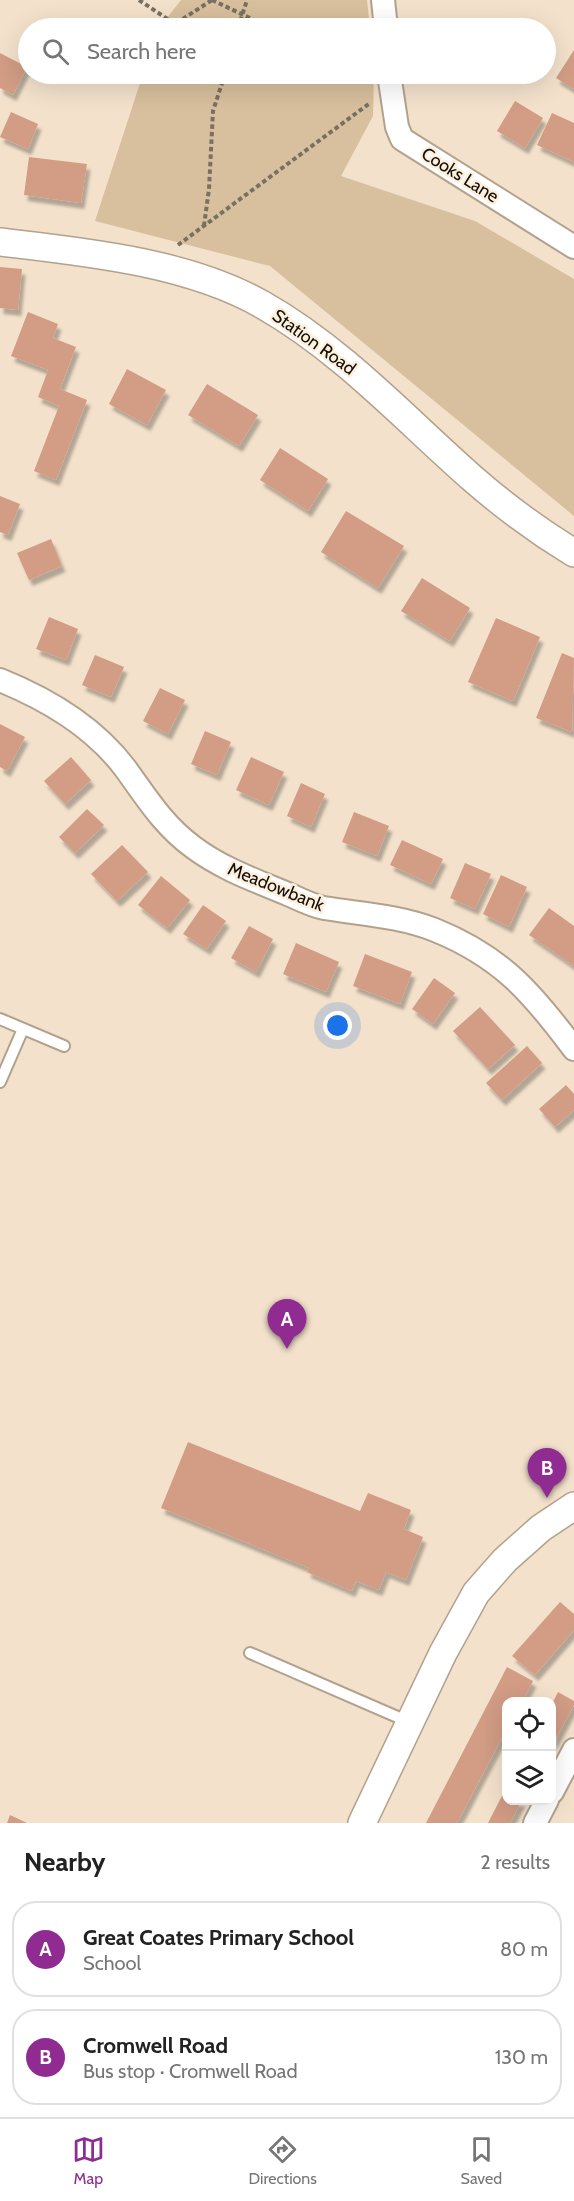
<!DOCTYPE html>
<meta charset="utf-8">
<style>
body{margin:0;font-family:Cabin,sans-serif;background:#f6f6f6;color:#222}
.controls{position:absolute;right:18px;bottom:18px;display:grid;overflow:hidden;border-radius:12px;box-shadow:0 6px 24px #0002}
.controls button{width:54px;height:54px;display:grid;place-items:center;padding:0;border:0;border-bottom:2px solid #e0e0e0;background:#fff;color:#222;font:30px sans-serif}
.you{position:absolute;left:338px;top:1026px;width:21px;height:21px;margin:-15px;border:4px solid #fff;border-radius:50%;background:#1a73e8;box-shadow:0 0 0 9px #1a73e833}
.badge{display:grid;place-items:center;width:39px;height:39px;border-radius:50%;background:#902b92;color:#fff;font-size:20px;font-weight:700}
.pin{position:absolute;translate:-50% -50px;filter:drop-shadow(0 2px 3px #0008)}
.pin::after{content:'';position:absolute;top:32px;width:21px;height:18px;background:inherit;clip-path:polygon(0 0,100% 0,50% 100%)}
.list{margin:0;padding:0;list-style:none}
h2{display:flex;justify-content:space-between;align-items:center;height:78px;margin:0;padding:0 24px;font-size:26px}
h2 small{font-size:20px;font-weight:400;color:#767676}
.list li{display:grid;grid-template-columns:39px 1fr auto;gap:18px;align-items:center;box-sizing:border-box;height:96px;margin:0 12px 12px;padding:0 12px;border:2px solid #e0e0e0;border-radius:24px}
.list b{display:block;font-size:22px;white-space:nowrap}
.list p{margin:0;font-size:20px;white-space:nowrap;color:#767676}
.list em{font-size:20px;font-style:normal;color:#767676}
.icon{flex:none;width:33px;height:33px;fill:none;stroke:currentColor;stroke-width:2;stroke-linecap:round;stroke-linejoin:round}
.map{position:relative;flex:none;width:574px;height:1823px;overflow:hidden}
.search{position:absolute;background:#fff;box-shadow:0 6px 24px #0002;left:18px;right:18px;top:18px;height:66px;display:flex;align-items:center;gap:15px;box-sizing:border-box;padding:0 21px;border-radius:33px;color:#767676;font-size:22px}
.sheet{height:294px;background:#fff}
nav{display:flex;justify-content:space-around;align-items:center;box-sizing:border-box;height:84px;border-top:2px solid #e0e0e0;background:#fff;font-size:16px;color:#767676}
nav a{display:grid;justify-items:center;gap:3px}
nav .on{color:#902b92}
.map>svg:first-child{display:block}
.green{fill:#d8bf9d}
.building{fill:#d29c85;filter:url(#shadow)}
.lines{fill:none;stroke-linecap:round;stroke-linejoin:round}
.service-casing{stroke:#b2a28d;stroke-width:14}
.minor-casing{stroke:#b2a28d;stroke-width:26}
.tertiary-casing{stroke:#b2a28d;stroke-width:30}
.path{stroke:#7a7061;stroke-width:4;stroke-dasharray:4.5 3;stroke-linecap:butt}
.service{stroke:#fff;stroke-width:10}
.minor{stroke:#fff;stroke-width:22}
.tertiary{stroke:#fff;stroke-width:27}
.labels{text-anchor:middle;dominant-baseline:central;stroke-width:5;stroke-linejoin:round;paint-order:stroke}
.street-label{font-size:18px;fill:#140f07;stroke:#fdefdd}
</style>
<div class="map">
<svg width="574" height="1823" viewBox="0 0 574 1823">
<defs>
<filter id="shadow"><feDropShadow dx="3.5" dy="6" stdDeviation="1.5" flood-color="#0004"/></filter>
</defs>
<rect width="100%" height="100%" fill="#f3e1cb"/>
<g class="green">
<path d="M181 0H367L370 28H159Z"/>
<path d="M143 74H374L373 116 341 176 475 221 574 279V516L270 266 95 221Z"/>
</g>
<g class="building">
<path d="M574 50V89L556 78Z"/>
<path d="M0 53 27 67 13 95 0 88Z"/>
<path d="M515 101 543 118 525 148 497 131Z"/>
<path d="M11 112 38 124 28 149 0 137Z"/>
<path d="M552 113 574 123V162L537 145Z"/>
<path d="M29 157 87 164 81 203 24 195Z"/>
<path d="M0 267 22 269 18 310 0 308Z"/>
<path d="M28 312 58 324 53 338 76 347 60 389 87 400 56 480 34 471 59 406 38 397 48 370 11 356Z"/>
<path d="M127 369 166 390 147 425 109 404Z"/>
<path d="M207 384 258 415 239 446 188 415Z"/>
<path d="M280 448 328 479 308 511 260 480Z"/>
<path d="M0 496 20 504 8 535 0 532Z"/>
<path d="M346 511 404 546 378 588 321 552Z"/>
<path d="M51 539 62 566 29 580 17 553Z"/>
<path d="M422 578 470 608 450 641 401 611Z"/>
<path d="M49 617 78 629 66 660 36 649Z"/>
<path d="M496 618 540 637 513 701 468 682Z"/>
<path d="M562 653 574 658 572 732 536 718Z"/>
<path d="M95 655 124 667 111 697 82 685Z"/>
<path d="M160 688 185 700 168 734 143 721Z"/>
<path d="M0 724 25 737 7 771 0 767Z"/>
<path d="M205 731 231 742 217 775 191 764Z"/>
<path d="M71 757 91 780 65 804 44 781Z"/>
<path d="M251 757 284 772 269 805 236 790Z"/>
<path d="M301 783 325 794 311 827 287 816Z"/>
<path d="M87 809 104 825 75 853 59 837Z"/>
<path d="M354 812 389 826 377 856 342 842Z"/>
<path d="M402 840 443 859 431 884 390 865Z"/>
<path d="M122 845 148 872 117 901 91 874Z"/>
<path d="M465 863 491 874 475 909 450 898Z"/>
<path d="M501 875 527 887 509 927 483 914Z"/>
<path d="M161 876 190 900 167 928 138 905Z"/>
<path d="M203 905 226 921 207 949 183 934Z"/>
<path d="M549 908 574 926V966L529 935Z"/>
<path d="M249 926 273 939 256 972 231 958Z"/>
<path d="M296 943 339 962 326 992 283 974Z"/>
<path d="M365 954 412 972 400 1004 353 986Z"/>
<path d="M434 978 455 993 433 1024 412 1009Z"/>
<path d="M480 1007 515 1045 488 1069 453 1031Z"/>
<path d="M527 1046 542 1063 502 1100 486 1083Z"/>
<path d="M566 1085 574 1094V1110L555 1127 539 1109Z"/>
<path d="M188 1442 360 1511 368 1493 411 1510 404 1529 423 1537 406 1580 386 1572 379 1590 356 1581 352 1591 307 1572 309 1568 161 1508Z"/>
<path d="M560 1602 574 1614V1630L535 1675 512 1656Z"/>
<path d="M507 1667 533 1681 522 1702H506V1730L457 1823H426Z"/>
<path d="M558 1692 574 1701V1705L552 1746V1704Z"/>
<path d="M506 1788V1800H522L515 1814 510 1823H488Z"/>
<path d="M10 1815 27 1823H7Z"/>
</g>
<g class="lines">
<g class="service-casing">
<g id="service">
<path d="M0 1019 64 1046"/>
<path d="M0 1082 23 1029"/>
<path d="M250 1653 409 1722"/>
</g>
</g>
<g class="minor-casing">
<g id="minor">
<path d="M383 0 386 28"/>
<path d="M389 74 397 127 402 139 574 247"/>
<path d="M0 680C47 699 94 727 125 768 146 797 163 825 193 847 222 869 257 881 290 895 301 900 313 906 324 908 361 914 400 916 435 930 502 957 533 994 574 1049"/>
<path d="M552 1792 574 1750"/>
<path d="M535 1823 547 1800"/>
</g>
</g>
<g class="tertiary-casing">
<g id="tertiary">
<path d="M0 242C85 252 188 262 263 305 342 350 404 418 472 478 504 506 538 531 574 553"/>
<path d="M362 1823 443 1653 476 1593 505 1560 541 1528 574 1506"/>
</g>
</g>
<g class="path">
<path d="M139 0 175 24 212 0"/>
<path d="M212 0 271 28"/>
<path d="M238 28 247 0"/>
<path d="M204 226 209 189 213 111 225 74"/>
<path d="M178 245 370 103"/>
</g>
<use href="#service" class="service"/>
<use href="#minor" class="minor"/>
<use href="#tertiary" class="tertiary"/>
</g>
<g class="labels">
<g class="street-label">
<text transform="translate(460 175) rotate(32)">Cooks Lane</text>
<text transform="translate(314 342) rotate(36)">Station Road</text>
<text transform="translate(276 887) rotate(22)">Meadowbank</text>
</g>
</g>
</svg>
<div class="controls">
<button><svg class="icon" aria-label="locate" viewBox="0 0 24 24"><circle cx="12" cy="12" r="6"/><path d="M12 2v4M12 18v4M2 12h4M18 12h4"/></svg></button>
<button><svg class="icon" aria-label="layers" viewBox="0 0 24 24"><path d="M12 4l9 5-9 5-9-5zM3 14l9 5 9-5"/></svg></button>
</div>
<div class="you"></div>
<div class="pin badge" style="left:287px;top:1349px">A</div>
<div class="pin badge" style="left:547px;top:1498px">B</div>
<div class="search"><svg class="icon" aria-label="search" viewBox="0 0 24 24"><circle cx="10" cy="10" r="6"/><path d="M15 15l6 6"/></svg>Search here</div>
</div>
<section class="sheet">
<h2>Nearby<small>2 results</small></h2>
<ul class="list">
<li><span class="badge">A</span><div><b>Great Coates Primary School</b><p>School</p></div><em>80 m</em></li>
<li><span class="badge">B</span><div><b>Cromwell Road</b><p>Bus stop · Cromwell Road</p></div><em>130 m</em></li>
</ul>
</section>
<nav>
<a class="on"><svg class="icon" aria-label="map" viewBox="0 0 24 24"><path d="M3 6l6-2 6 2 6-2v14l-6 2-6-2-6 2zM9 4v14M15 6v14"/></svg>Map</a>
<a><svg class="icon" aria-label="directions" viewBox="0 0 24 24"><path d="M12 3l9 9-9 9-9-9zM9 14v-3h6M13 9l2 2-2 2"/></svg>Directions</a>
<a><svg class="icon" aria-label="saved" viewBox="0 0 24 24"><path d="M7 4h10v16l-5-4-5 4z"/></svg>Saved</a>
</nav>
